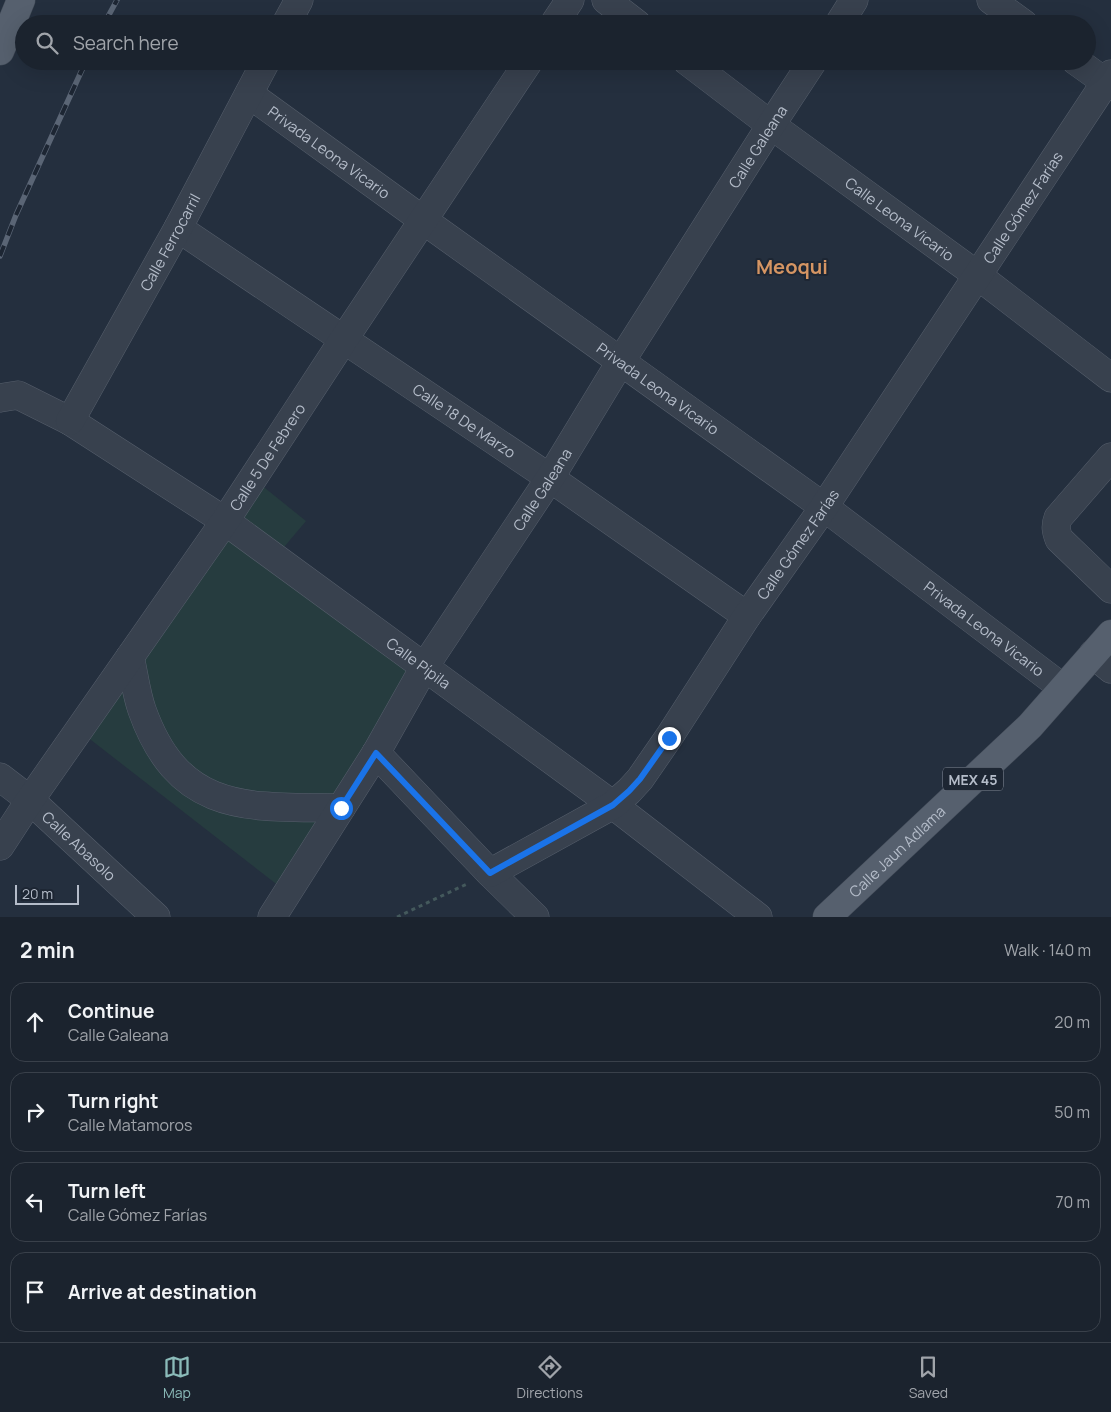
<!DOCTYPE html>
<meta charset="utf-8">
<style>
body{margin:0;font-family:Manrope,sans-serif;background:#282f3a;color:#f1f3f6}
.scale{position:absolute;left:15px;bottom:12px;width:64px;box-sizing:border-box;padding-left:5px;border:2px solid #b4bcc9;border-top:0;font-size:14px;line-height:18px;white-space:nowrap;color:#b4bcc9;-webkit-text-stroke:4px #1d2633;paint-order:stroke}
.stop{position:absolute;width:15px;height:15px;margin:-11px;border:4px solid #1a73e8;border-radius:50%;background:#fff}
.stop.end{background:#1a73e8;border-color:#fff;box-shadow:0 1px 5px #0008}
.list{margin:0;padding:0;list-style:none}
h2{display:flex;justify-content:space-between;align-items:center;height:65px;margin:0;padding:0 20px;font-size:21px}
h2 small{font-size:16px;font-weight:400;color:#a0a4aa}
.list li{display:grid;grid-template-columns:32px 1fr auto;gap:15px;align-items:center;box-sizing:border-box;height:80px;margin:0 10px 10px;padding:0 10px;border:1px solid #39404a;border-radius:15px}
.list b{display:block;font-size:19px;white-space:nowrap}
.list p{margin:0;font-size:16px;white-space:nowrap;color:#a0a4aa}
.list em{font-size:16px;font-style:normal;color:#a0a4aa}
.icon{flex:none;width:28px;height:28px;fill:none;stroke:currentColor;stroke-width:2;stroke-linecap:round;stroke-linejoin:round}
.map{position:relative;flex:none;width:1111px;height:917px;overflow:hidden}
.search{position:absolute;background:#1b232e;box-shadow:0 5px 20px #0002;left:15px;right:15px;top:15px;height:55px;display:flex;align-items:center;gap:12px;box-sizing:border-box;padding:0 18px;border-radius:28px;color:#a0a4aa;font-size:19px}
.sheet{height:425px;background:#1b232e}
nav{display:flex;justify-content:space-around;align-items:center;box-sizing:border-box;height:70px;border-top:1px solid #39404a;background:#1b232e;font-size:14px;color:#a0a4aa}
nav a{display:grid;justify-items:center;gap:2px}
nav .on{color:#8bbbb9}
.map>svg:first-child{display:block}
.green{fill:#263c3f}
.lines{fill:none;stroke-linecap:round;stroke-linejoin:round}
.minor-casing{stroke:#565f6c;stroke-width:29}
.major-casing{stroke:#414a57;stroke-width:29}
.path{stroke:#44595c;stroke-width:3;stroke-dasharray:4 4;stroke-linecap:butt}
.minor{stroke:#38414e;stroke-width:28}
.major{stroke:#56606e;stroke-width:28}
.rail-casing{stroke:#5a6575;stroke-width:5.5}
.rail{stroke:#1d2633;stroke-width:4;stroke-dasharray:11;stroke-linecap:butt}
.route{stroke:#1a73e8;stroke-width:6}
.labels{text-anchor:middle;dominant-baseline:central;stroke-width:4;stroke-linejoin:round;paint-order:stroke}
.shield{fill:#1d2633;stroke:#878f9c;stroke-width:1}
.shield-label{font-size:14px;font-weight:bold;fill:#b4bcc9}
.street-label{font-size:15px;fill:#b4bcc9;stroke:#1d2633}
.district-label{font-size:20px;font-weight:bold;fill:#d59563;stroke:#1d2633}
</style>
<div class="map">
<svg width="1111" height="917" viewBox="0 0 1111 917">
<rect width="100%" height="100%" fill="#242f3e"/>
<g class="green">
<path d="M255 480 306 521 274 559 225 524Z"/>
<path d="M226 526 421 668 284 890 82 733Z"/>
</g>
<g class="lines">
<g class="minor-casing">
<g id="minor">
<path d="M606 0 637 24"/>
<path d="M991 0 1024 24"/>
<path d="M286 24 299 0"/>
<path d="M554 24 570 0"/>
<path d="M839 24 854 0"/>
<path id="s1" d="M687 61 771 125 977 275 1111 378"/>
<path d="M1076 61 1111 86"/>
<path id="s2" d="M249 94 423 220 824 507 1063 688"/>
<path id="s3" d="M178 228 550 478 747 616"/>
<path id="s4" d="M0 398 18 395 70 421 225 521 613 805 758 917"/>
<path id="s5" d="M70 421 178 228 266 61"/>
<path d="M1111 457 1058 518C1055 526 1056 531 1059 539L1111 589"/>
<path d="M1093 654 1111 669"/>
<path d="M130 657C134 674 136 693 142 710 179 814 247 807 341 808"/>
<path d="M376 753 490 873 535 917"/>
<path id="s6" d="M0 777 30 800 156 917"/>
<path id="s7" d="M0 846 30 800 225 521 344 339 529 61"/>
<path id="s8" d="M490 873 613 805 629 791 640 779 669 737 747 616 824 507 1111 74"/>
<path id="s9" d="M272 917 376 753 425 666 550 478 621 361 771 125 813 61"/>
</g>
</g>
<g class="major-casing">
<g id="major">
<path d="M0 51 21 0"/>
<path id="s10" d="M827 917 1030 726 1111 634"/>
</g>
</g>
<path class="path" d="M397 917 469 883"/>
<use href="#minor" class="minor"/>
<use href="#major" class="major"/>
<g class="rail-casing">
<g id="rail">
<path d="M104 24 117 0"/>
<path d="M0 256 16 215 86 61"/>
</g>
</g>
<use href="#rail" class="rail"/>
</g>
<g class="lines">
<path class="route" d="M341 808 376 753 490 873 613 805 629 791 640 779 669 738"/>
</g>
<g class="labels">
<rect class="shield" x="943" y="767.5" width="60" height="23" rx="4"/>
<g class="shield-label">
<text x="973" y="779">MEX 45</text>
</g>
<g class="street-label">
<text stroke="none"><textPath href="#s9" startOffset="911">Calle Galeana</textPath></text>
<text stroke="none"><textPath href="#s2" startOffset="99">Privada Leona Vicario</textPath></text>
<text stroke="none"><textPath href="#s8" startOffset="866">Calle Gómez Farías</textPath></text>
<text stroke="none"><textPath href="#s1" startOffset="265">Calle Leona Vicario</textPath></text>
<text stroke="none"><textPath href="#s5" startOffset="205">Calle Ferrocarril</textPath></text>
<text stroke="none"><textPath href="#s2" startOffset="504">Privada Leona Vicario</textPath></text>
<text stroke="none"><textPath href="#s3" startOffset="345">Calle 18 De Marzo</textPath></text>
<text stroke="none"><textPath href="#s7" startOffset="472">Calle 5 De Febrero</textPath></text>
<text stroke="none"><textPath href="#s9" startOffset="506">Calle Galeana</textPath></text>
<text stroke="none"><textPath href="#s8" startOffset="461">Calle Gómez Farías</textPath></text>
<text stroke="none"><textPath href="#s2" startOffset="909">Privada Leona Vicario</textPath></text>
<text stroke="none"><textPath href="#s4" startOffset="501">Calle Pípila</textPath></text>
<text stroke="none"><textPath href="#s6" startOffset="105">Calle Abasolo</textPath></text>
<text stroke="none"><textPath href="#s10" startOffset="96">Calle Jaun Adlama</textPath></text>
</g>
<g class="district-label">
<text x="792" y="266">Meoqui</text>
</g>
</g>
</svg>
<div class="scale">20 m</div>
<div class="stop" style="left:341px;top:808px"></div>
<div class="stop end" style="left:669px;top:738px"></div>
<div class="search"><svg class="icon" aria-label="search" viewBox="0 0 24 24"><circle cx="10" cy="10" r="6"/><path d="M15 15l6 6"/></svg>Search here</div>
</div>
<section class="sheet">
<h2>2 min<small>Walk · 140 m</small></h2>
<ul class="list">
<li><svg class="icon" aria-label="ahead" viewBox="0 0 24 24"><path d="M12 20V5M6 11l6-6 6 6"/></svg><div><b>Continue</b><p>Calle Galeana</p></div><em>20 m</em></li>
<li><svg class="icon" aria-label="right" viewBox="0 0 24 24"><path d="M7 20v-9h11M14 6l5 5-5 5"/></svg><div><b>Turn right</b><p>Calle Matamoros</p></div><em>50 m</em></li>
<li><svg class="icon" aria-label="left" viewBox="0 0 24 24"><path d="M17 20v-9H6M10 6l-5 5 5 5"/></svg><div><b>Turn left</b><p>Calle Gómez Farías</p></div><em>70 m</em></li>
<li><svg class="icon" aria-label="arrive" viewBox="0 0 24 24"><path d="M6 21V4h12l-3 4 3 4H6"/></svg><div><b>Arrive at destination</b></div></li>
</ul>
</section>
<nav>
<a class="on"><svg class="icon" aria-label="map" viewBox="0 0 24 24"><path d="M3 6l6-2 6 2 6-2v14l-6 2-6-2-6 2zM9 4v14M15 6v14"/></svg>Map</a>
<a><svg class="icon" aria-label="directions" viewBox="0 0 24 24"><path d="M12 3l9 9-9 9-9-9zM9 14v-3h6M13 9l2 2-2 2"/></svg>Directions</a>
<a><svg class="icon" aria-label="saved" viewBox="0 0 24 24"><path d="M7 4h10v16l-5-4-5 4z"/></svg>Saved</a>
</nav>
